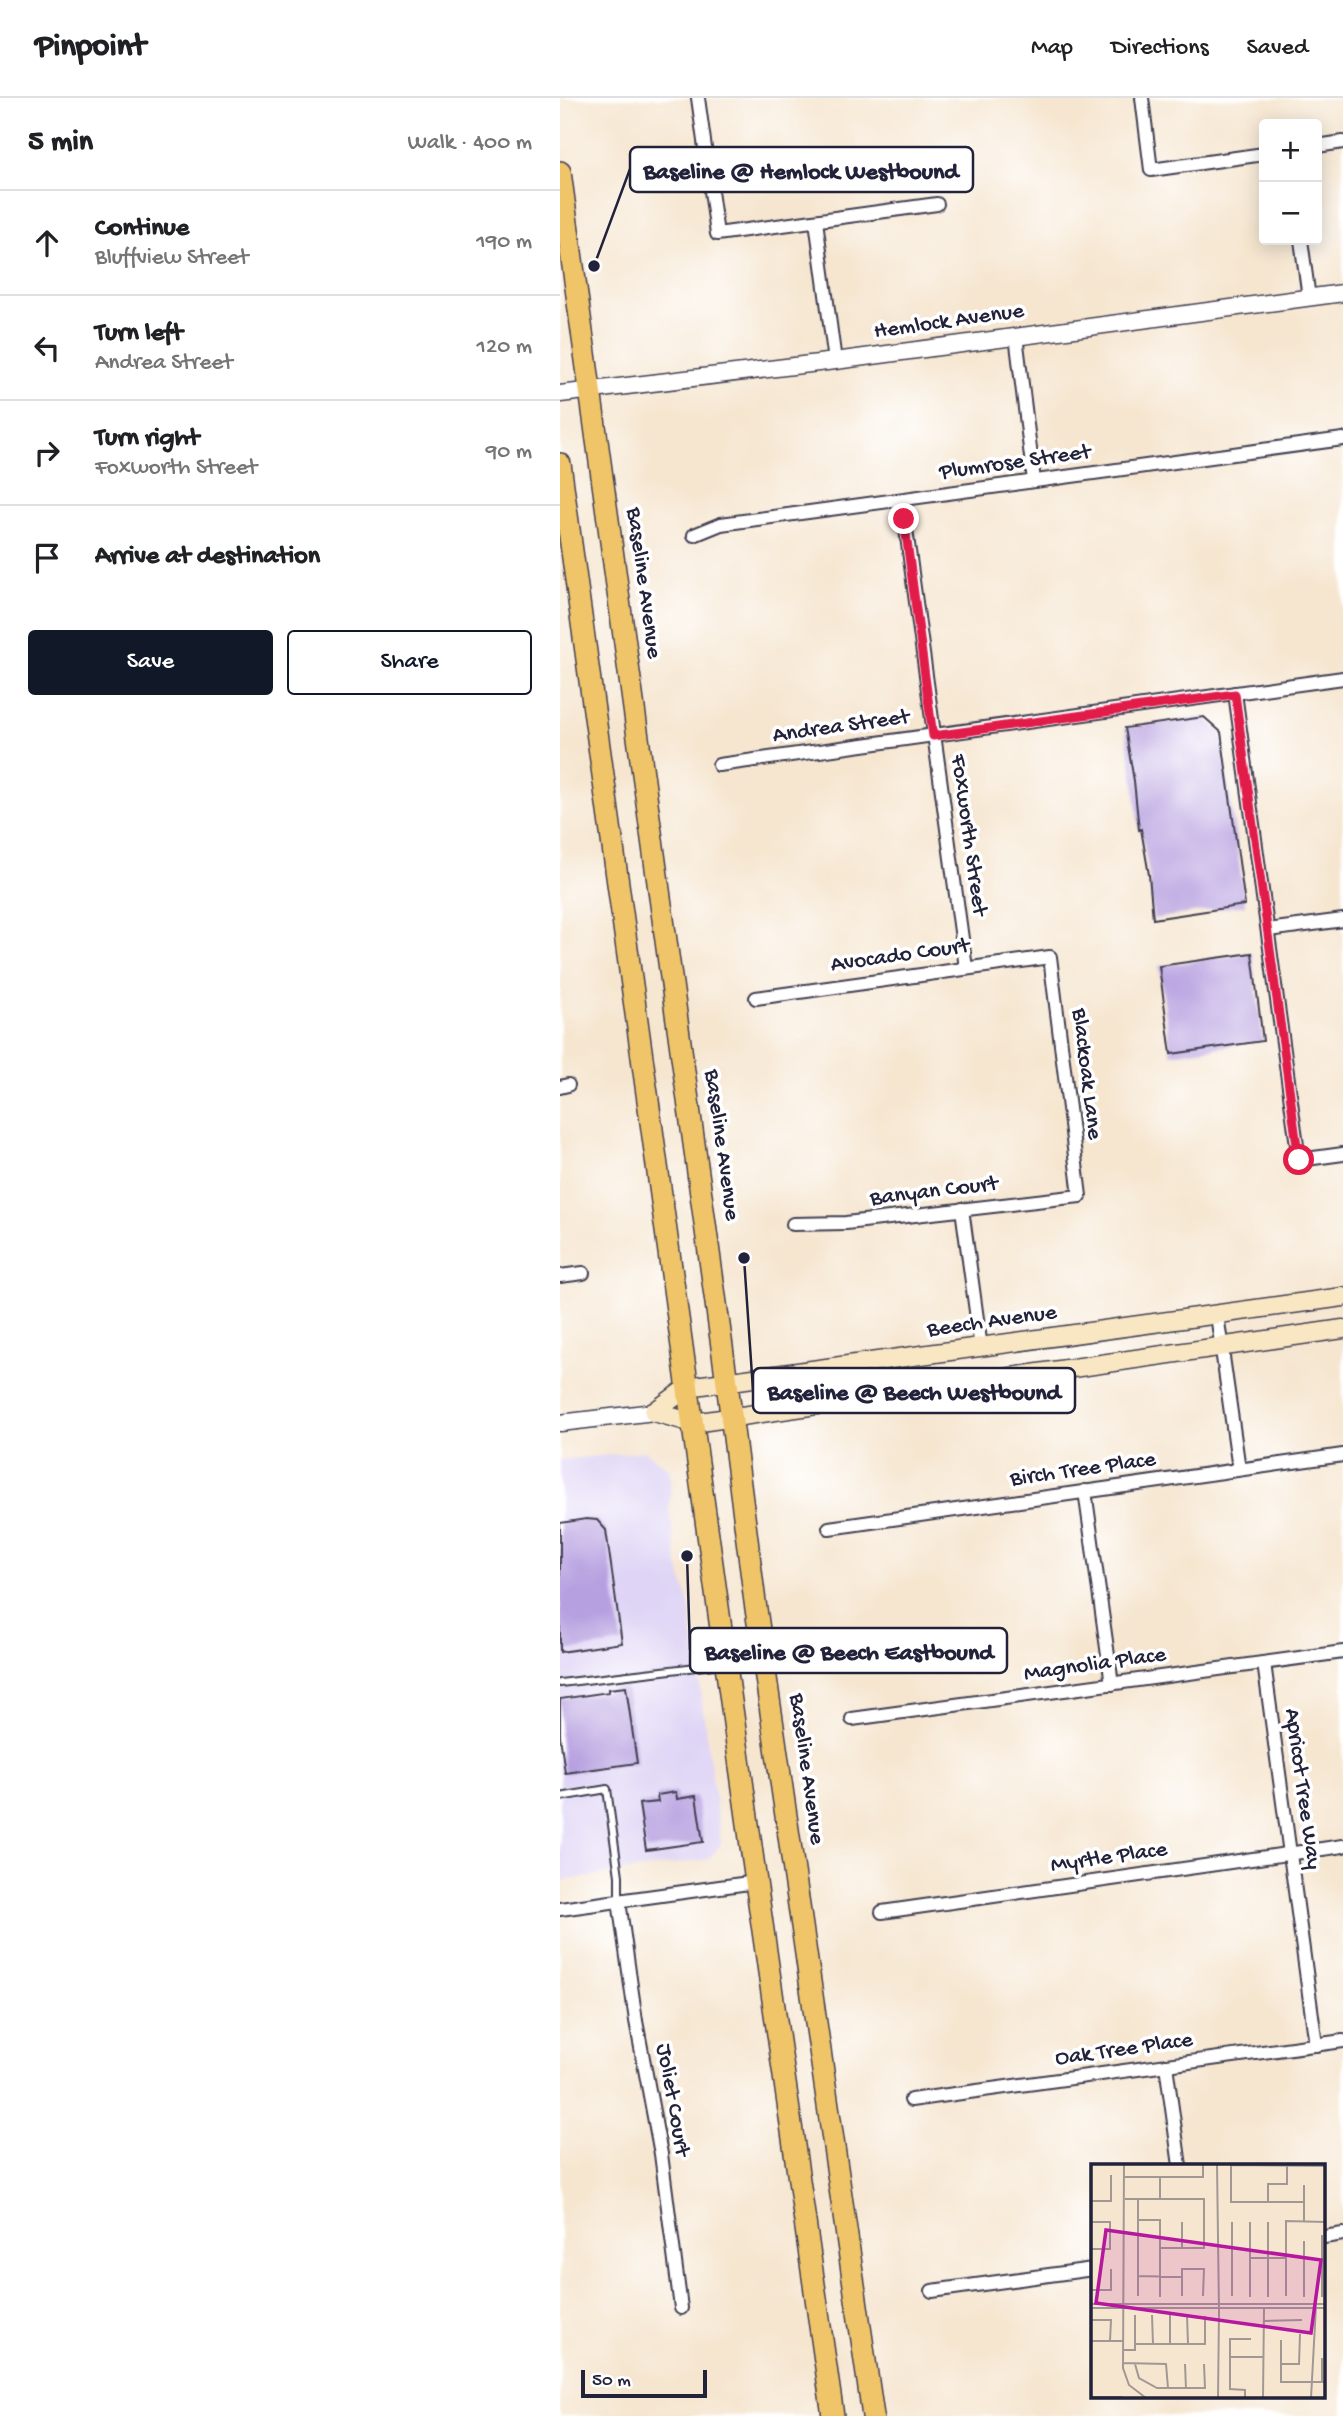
<!DOCTYPE html>
<meta charset="utf-8">
<style>
body{margin:0;font-family:"Gochi Hand",sans-serif;background:#f2f2f2;color:#202124}
.controls{position:absolute;right:21px;top:21px;display:grid;overflow:hidden;border-radius:7px;box-shadow:0 4px 18px #0003}
.controls button{width:63px;height:63px;display:grid;place-items:center;padding:0;border:0;border-bottom:2px solid #e0e0e0;background:#fff;color:#202124;font:35px sans-serif}
.scale{position:absolute;left:21px;bottom:18px;width:126px;box-sizing:border-box;padding-left:7px;border:4px solid #22223b;border-top:0;font-size:19px;line-height:24px;white-space:nowrap;color:#22223b;-webkit-text-stroke:5px #fff;paint-order:stroke}
.stop{position:absolute;width:21px;height:21px;margin:-16px;border:5px solid #e11d48;border-radius:50%;background:#fff}
.stop.end{background:#e11d48;border-color:#fff;box-shadow:0 2px 7px #0008}
.list{margin:0;padding:0;list-style:none}
h2{display:flex;justify-content:space-between;align-items:center;height:91px;margin:0;padding:0 28px;font-size:30px}
h2 small{font-size:23px;font-weight:400;color:#757577}
.list li{display:grid;grid-template-columns:46px 1fr auto;gap:21px;align-items:center;box-sizing:border-box;height:105px;padding:0 28px;border-top:2px solid #e0e0e0}
.list b{display:block;font-size:26px;white-space:nowrap}
.list p{margin:0;font-size:23px;white-space:nowrap;color:#757577}
.list em{font-size:23px;font-style:normal;color:#757577}
.actions{display:flex;gap:14px;padding:21px 28px}
.actions a{flex:1;padding:16px 0;border:2px solid #111827;border-radius:7px;text-align:center;font-size:24px;color:#111827}
.actions .main{background:#111827;color:#fff}
.icon{flex:none;width:38px;height:38px;fill:none;stroke:currentColor;stroke-width:2;stroke-linecap:round;stroke-linejoin:round}
.map{position:relative;flex:none;width:783px;height:2318px;overflow:hidden}
header{display:flex;align-items:center;gap:42px;box-sizing:border-box;height:98px;padding:0 35px;background:#fff;border-bottom:2px solid #e0e0e0}
header strong{font-size:33px}
nav{display:flex;gap:38px;margin-inline-start:auto;font-size:24px}
main{display:flex}
aside{flex:1;background:#fff}
.map>svg:first-child{display:block}
.built{fill:#dfd4f5}
.building{fill:#b7a0e0}
.lines{fill:none;stroke-linecap:round;stroke-linejoin:round}
.service-casing{stroke:#423f51;stroke-width:10}
.minor-casing{stroke:#423f51;stroke-width:16}
.tertiary-casing{stroke:#423f51;stroke-width:19}
.secondary-casing{stroke:#423f51;stroke-width:21}
.primary-casing{stroke:#423f51;stroke-width:24}
.service{stroke:#fff;stroke-width:6}
.minor{stroke:#fff;stroke-width:12}
.tertiary{stroke:#fff;stroke-width:16}
.secondary{stroke:#f9e7c3;stroke-width:18}
.primary{stroke:#f0c469;stroke-width:21}
.route{stroke:#e11d48;stroke-width:9}
.labels{text-anchor:middle;dominant-baseline:central;stroke-width:7;stroke-linejoin:round;paint-order:stroke}
.street-label{font-size:23px;fill:#22223b;stroke:#fff}
.inset-road{fill:none;stroke:#a19894;stroke-width:2}
.view{fill:#b5179e;fill-opacity:0.15;stroke:#b5179e;stroke-width:3.5}
.inset-edge{fill:none;stroke:#22223b;stroke-width:3.5}
.leader{fill:none;stroke:#22223b;stroke-width:2.5}
.callout-dot{fill:#22223b;stroke:#fff;stroke-width:2.5}
.callout{fill:#fff;stroke:#22223b;stroke-width:2.5}
.callout-label{font-size:24px;text-anchor:middle;font-weight:bold;fill:#22223b}
</style>
<header>
<strong>Pinpoint</strong>
<nav><a>Map</a><a>Directions</a><a>Saved</a></nav>
</header>
<main>
<aside>
<h2>5 min<small>Walk · 400 m</small></h2>
<ul class="list">
<li><svg class="icon" aria-label="ahead" viewBox="0 0 24 24"><path d="M12 20V5M6 11l6-6 6 6"/></svg><div><b>Continue</b><p>Bluffview Street</p></div><em>190 m</em></li>
<li><svg class="icon" aria-label="left" viewBox="0 0 24 24"><path d="M17 20v-9H6M10 6l-5 5 5 5"/></svg><div><b>Turn left</b><p>Andrea Street</p></div><em>120 m</em></li>
<li><svg class="icon" aria-label="right" viewBox="0 0 24 24"><path d="M7 20v-9h11M14 6l5 5-5 5"/></svg><div><b>Turn right</b><p>Foxworth Street</p></div><em>90 m</em></li>
<li><svg class="icon" aria-label="arrive" viewBox="0 0 24 24"><path d="M6 21V4h12l-3 4 3 4H6"/></svg><div><b>Arrive at destination</b></div></li>
</ul>
<div class="actions"><a class="main">Save</a><a>Share</a></div>
</aside>
<div class="map">
<svg width="783" height="2318" viewBox="0 0 783 2318">
<rect width="100%" height="100%" fill="#fff"/>
<filter id="ink" filterUnits="userSpaceOnUse"><feTurbulence type="fractalNoise" baseFrequency=".0143" numOctaves="2"/><feDisplacementMap in="SourceGraphic" scale="14" xChannelSelector="R" yChannelSelector="G"/><feConvolveMatrix kernelMatrix="1 2 1 2 8 2 1 2 1" color-interpolation-filters="sRGB"/></filter>
<filter id="wash" filterUnits="userSpaceOnUse"><feTurbulence type="fractalNoise" baseFrequency=".00686" numOctaves="4" result="noise"/><feDisplacementMap in="SourceGraphic" scale="28" xChannelSelector="R" yChannelSelector="G"/><feGaussianBlur stdDeviation="1.57" result="paint"/><feColorMatrix in="noise" values="0 0 0 0 0 0 0 0 0 0 0 0 0 0 0 0 0 1.4 0 .05"/><feComposite in="paint" operator="in"/></filter>
<g filter="url(#wash)">
<rect width="100%" height="100%" fill="#f6e6d0"/>
<path class="built" d="M85 1353 109 1371 111 1381 109 1409 118 1468 128 1500 161 1746 149 1761 0 1783V1362Z"/>
<g id="blocks">
<g class="building">
<path d="M644 619 661 634 685 807 593 821 589 777 581 731 579 732 574 683 565 630Z"/>
<path d="M692 855 703 943 611 956 599 868Z"/>
<path d="M26 1421 37 1422 46 1432 62 1545 0 1554V1425Z"/>
<path d="M66 1589 77 1665 5 1675 0 1638V1601L49 1594V1591Z"/>
<path d="M116 1694 117 1701 136 1698 143 1744 86 1752 79 1706 98 1704 97 1697Z"/>
</g>
</g>
</g>
<g filter="url(#ink)">
<use href="#blocks" fill-opacity="0" stroke="#423f51" stroke-width="2"/>
<g class="lines">
<g class="service-casing">
<g id="service">
<path d="M0 1585 162 1566"/>
<path d="M0 1699 47 1691 59 1778V1803"/>
</g>
</g>
<g class="minor-casing">
<g id="minor">
<path d="M138 0 157 136 377 106"/>
<path d="M582 0 591 72 704 56"/>
<path d="M757 48 783 44"/>
<path d="M256 123 275 263"/>
<path d="M741 142 749 200"/>
<path d="M456 238 474 383"/>
<path d="M342 402 406 870"/>
<path d="M134 437 161 426 783 341"/>
<path d="M675 595 739 1062 783 1056"/>
<path d="M159 667 783 580"/>
<path d="M708 832 783 822"/>
<path d="M196 900 490 859 520 1098 286 1125 233 1126"/>
<path d="M0 989 8 987"/>
<path d="M402 1111 421 1250"/>
<path d="M0 1178 23 1175"/>
<path d="M657 1217 679 1371"/>
<path d="M525 1393 552 1586"/>
<path d="M269 1430 783 1357"/>
<path d="M704 1565 756 1947"/>
<path d="M292 1621 783 1554"/>
<path d="M59 1803 76 1923 101 2056 121 2210"/>
<path d="M0 1811 196 1784"/>
<path d="M322 1814 783 1748"/>
<path d="M606 1967 620 2068"/>
<path d="M351 2002 783 1943"/>
<path d="M764 2139 783 2136"/>
<path d="M372 2193 533 2171"/>
</g>
</g>
<g class="tertiary-casing">
<g id="tertiary">
<path d="M0 296 275 263 783 195"/>
<path d="M0 1325 94 1314"/>
</g>
</g>
<g class="secondary-casing">
<g id="secondary">
<path d="M94 1314 128 1289 783 1199"/>
<path d="M94 1314 133 1325 783 1231"/>
</g>
</g>
<g class="primary-casing">
<g id="primary">
<path d="M0 74 167 1285 195 1504 313 2318"/>
<path d="M0 366 196 1784 273 2318"/>
</g>
</g>
<use href="#service" class="service"/>
<use href="#minor" class="minor"/>
<use href="#tertiary" class="tertiary"/>
<use href="#secondary" class="secondary"/>
<use href="#primary" class="primary"/>
</g>
</g>
<g class="lines" filter="url(#ink)">
<path class="route" d="M344 421 373 638 675 596 739 1062"/>
</g>
<g class="labels">
<g class="street-label">
<text transform="translate(389 224) rotate(-8)">Hemlock Avenue</text>
<text transform="translate(455 365) rotate(-8)">Plumrose Street</text>
<text transform="translate(83 485) rotate(82)">Baseline Avenue</text>
<text transform="translate(281 629) rotate(-8)">Andrea Street</text>
<text transform="translate(408 737) rotate(82)">Foxworth Street</text>
<text transform="translate(340 858) rotate(-8)">Avocado Court</text>
<text transform="translate(526 976) rotate(83)">Blackoak Lane</text>
<text transform="translate(161 1047) rotate(82)">Baseline Avenue</text>
<text transform="translate(374 1094) rotate(-7)">Banyan Court</text>
<text transform="translate(432 1224) rotate(-8)">Beech Avenue</text>
<text transform="translate(523 1372) rotate(-8)">Birch Tree Place</text>
<text transform="translate(535 1567) rotate(-8)">Magnolia Place</text>
<text transform="translate(246 1671) rotate(82)">Baseline Avenue</text>
<text transform="translate(742 1691) rotate(82)">Apricot Tree Way</text>
<text transform="translate(549 1760) rotate(-8)">Myrtle Place</text>
<text transform="translate(564 1952) rotate(-8)">Oak Tree Place</text>
<text transform="translate(112 2002) rotate(80)">Joliet Court</text>
</g>
</g>
<g transform="translate(531 2066)">
<rect width="234" height="234" fill="#f6e6d0"/>
<path class="inset-road" d="M33 0 32 204 38 221 55 234M126 0 128 147M140 0V38H213M140 1 235 2M33 13H112V0M34 35H113V84H69M47 35V132M69 35V13M0 37H20V11M177 38V20H196V1M47 56H69V133M0 58H19V85H0M141 58V132M213 58V21M231 71V133M91 84V58M159 94H195M47 112 90 113M0 126H20V105M91 132V105H113L112 132M195 132V57L235 58M159 133V58M177 133V58M213 133V77M0 140H235M0 144H235M61 151 62 180M79 151V180M96 151 97 180M0 156H20L19 177M173 157 211 156M190 176V218H235M0 177H32M44 180H114V152M32 186H44V151M139 193H172M32 199 75 200 77 224M44 200 48 214 66 224H114L113 200M94 200 95 225M190 200H208L209 170M231 218V194M0 233H31M127 234 128 147M154 234V226L139 225V175H160M172 234 173 144M220 234 225 142"/>
<path class="view" d="M15 66 230 96 220 169 5 139Z"/>
<rect width="234" height="234" class="inset-edge"/>
</g>
<path class="leader" d="M34 168L70 71M184 1160L193 1292M127 1458L130 1552"/>
<g class="callout-dot">
<circle cx="34" cy="168" r="7"/>
<circle cx="184" cy="1160" r="7"/>
<circle cx="127" cy="1458" r="7"/>
</g>
<g class="callout">
<rect x="70" y="49" width="343" height="45" rx="7"/>
<rect x="193" y="1270" width="322" height="45" rx="7"/>
<rect x="130" y="1530" width="317" height="45" rx="7"/>
</g>
<g class="callout-label">
<text x="241" y="80">Baseline @ Hemlock Westbound</text>
<text x="354" y="1301">Baseline @ Beech Westbound</text>
<text x="289" y="1561">Baseline @ Beech Eastbound</text>
</g>
</svg>
<div class="controls">
<button>+</button>
<button>−</button>
</div>
<div class="scale">50 m</div>
<div class="stop" style="left:739px;top:1062px"></div>
<div class="stop end" style="left:344px;top:421px"></div>
</div>
</main>
